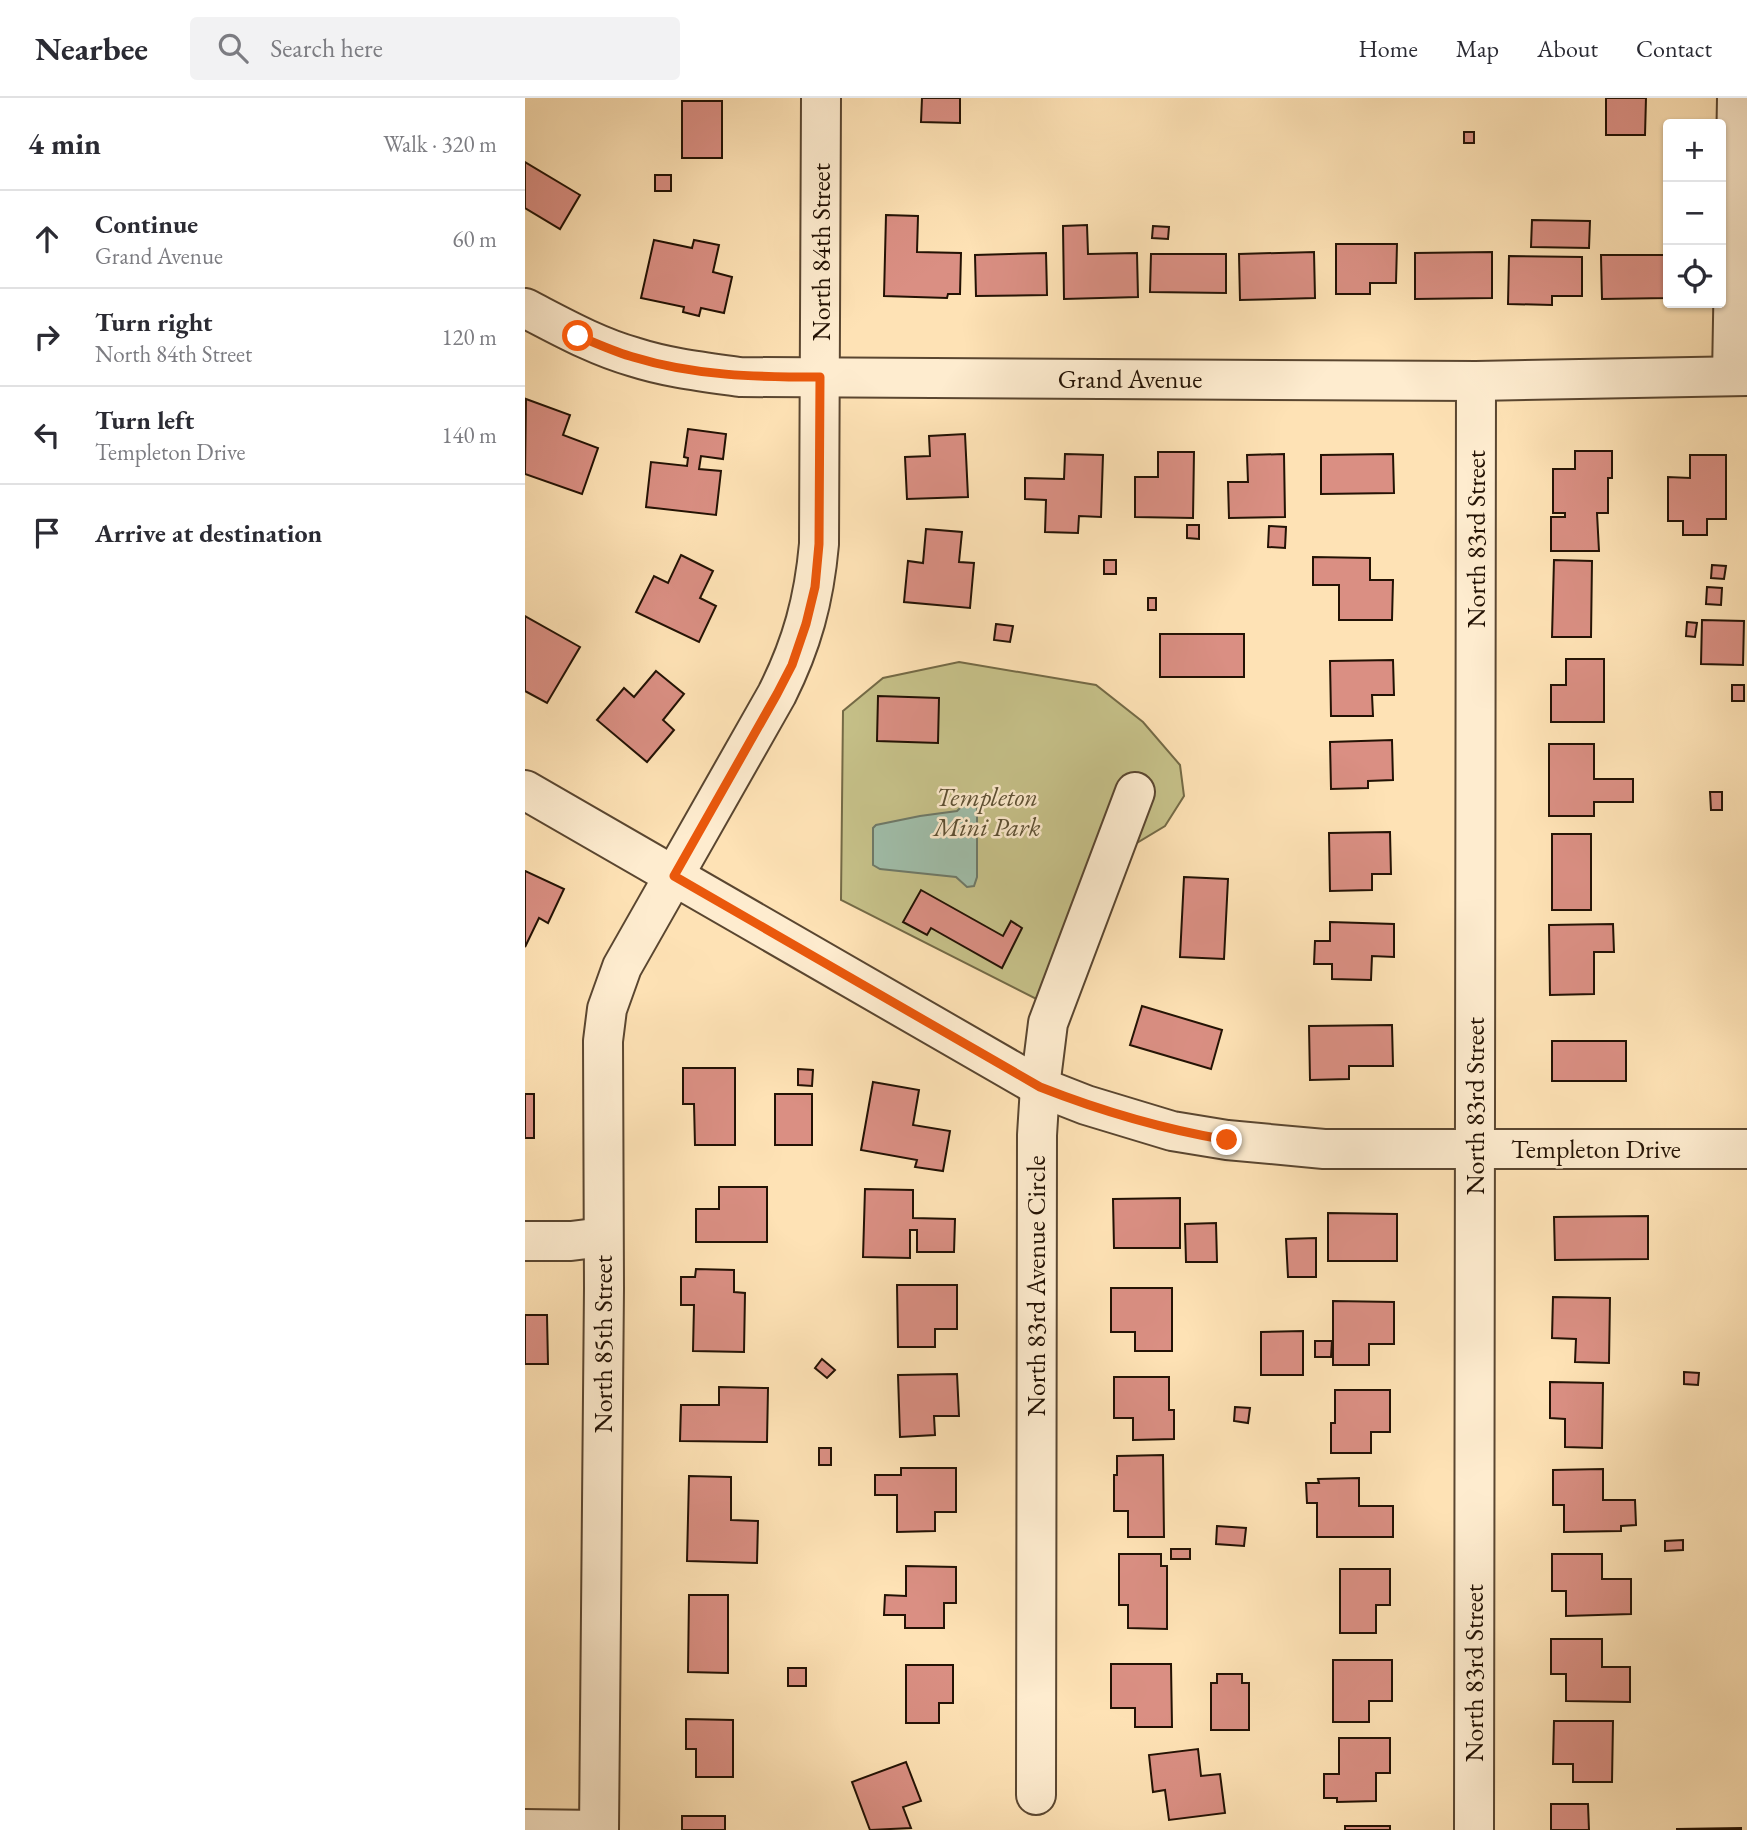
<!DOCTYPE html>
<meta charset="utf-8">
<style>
body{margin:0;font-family:"EB Garamond",serif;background:#f2f2f3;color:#2b2b33}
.controls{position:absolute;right:21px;top:21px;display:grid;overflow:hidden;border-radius:7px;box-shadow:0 2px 5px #0004}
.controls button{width:63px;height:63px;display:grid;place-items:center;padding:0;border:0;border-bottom:2px solid #e1e1e2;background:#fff;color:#2b2b33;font:35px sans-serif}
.stop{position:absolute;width:21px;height:21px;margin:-16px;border:5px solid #ea580c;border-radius:50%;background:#fff}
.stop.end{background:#ea580c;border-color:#fff;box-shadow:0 2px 7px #0008}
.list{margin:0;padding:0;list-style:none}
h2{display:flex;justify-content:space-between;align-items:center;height:91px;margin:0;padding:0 28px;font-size:30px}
h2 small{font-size:23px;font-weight:400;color:#7c7c81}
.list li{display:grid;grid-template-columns:46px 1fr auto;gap:21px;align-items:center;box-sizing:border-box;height:98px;padding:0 28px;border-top:2px solid #e1e1e2}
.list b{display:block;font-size:26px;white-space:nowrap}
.list p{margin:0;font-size:23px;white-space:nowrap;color:#7c7c81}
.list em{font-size:23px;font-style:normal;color:#7c7c81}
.icon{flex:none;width:38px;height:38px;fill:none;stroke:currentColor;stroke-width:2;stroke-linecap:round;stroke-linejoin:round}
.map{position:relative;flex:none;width:1222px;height:1732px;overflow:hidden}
header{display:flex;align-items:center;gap:42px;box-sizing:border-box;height:98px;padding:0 35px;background:#fff;border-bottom:2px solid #e1e1e2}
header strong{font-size:33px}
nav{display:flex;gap:38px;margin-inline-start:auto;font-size:24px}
.search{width:490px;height:63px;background:#f2f2f3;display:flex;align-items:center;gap:18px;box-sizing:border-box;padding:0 24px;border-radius:7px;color:#7c7c81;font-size:26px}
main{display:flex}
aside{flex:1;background:#fff}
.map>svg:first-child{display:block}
.green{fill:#c6c189;stroke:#746a46;stroke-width:2}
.water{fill:#a0beaa;stroke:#6e7968;stroke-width:2}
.building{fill:#da8f83;stroke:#231204;stroke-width:2}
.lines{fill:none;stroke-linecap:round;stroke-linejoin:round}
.minor-casing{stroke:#5a4630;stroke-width:42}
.minor{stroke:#feeccf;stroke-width:38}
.route{stroke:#ea580c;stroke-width:9}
.labels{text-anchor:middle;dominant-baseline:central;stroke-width:5;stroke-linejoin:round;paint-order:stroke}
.street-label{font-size:26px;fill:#231204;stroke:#feeccf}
.park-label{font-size:26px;font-style:italic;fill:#5c4f33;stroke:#feeccf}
</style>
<header>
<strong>Nearbee</strong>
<div class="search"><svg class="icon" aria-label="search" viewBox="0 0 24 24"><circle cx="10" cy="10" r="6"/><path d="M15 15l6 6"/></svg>Search here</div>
<nav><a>Home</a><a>Map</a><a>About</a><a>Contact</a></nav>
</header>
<main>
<aside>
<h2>4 min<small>Walk · 320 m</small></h2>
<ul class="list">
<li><svg class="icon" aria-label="ahead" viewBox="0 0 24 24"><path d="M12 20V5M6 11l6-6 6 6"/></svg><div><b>Continue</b><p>Grand Avenue</p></div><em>60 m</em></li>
<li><svg class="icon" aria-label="right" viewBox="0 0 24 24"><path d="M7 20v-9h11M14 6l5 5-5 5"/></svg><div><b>Turn right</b><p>North 84th Street</p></div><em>120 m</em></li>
<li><svg class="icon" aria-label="left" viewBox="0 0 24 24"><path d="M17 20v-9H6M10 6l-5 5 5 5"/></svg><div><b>Turn left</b><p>Templeton Drive</p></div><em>140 m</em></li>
<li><svg class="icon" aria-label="arrive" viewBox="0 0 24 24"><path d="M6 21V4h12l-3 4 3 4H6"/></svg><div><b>Arrive at destination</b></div></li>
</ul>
</aside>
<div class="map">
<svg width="1222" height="1732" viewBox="0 0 1222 1732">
<rect width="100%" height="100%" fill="#fee2b5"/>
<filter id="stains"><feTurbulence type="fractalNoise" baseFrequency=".00286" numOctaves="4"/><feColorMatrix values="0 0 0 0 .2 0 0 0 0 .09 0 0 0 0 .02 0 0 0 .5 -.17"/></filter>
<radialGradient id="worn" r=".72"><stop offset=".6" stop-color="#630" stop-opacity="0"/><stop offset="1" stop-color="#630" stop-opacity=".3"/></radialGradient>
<path class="green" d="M434 564 571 587 618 624 655 667 659 698 640 728 602 751 545 918 316 802 318 613 358 580Z"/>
<path class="water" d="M444 701 450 704 452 711V779L449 788 442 789 431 779 355 771 348 767V730L351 727 395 718 432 713Z"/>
<g class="building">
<path d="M397 0H435V25L396 24Z"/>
<path d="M1081 0H1121L1120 37H1081Z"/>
<rect x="157" y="3" width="40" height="57"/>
<rect x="939" y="34" width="10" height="11"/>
<path d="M0 64 55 97 35 131 0 110Z"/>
<rect x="130" y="77" width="16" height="16"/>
<path d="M361 117 393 118 392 154 436 155 435 196H423L422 200 359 198Z"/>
<path d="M1007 122 1065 123 1064 150 1006 149Z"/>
<path d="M562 127 563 156 612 155 613 199 539 201 538 128Z"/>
<path d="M628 128 644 129 643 141 627 140Z"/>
<path d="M129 142 167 150 169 142 194 147 188 174 207 179 199 215 176 210 174 218 158 214 159 209 116 200Z"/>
<path d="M811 146H872L871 185H845V196H811Z"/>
<path d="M789 154 790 200 715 202 714 156Z"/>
<path d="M967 154V200L890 201V155Z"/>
<path d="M521 155 522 197 451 198 450 157Z"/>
<path d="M626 156H701V195L625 194Z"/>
<path d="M1076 157H1143V200L1077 201Z"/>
<path d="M984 158 1057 159V198H1027V207L983 206Z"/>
<path d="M1 301 45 317 38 337 73 350 57 396 0 376Z"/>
<path d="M163 331 201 336 198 361 176 358 174 371 196 373 191 417 121 409 126 364 162 368 163 360 159 359Z"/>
<path d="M440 336 443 399 382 401 380 359 405 358 404 338Z"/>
<path d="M1050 353H1087V380H1083V415H1072L1074 453H1026V419H1040V415H1028V371H1050Z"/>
<path d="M633 354H669L668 420 610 419V379H633Z"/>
<path d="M540 356 578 357 576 419 554 418 553 435 520 434 521 402 500 401V380L539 381Z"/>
<path d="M759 356 760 419 704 420 703 384H723L722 357Z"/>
<path d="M868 356 869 395 796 396V357Z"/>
<path d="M1165 357H1201V421H1182V437H1158V423H1143V379L1165 380Z"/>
<path d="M662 427H674V441L662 440Z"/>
<path d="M744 428 761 429 760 450 743 449Z"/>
<path d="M401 431 437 434 434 464 449 465 445 510 379 504 383 463 398 465Z"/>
<path d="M156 457 188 473 175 500 191 508 174 544 111 514 129 478 143 485Z"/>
<path d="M788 459 845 460V482H868L867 522H814V487H788Z"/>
<rect x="579" y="462" width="12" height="14"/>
<path d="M1029 462 1067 463 1066 539H1027Z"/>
<path d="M1187 467 1201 468 1199 481 1186 480Z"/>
<path d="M1182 489 1197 490 1196 507 1181 506Z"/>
<rect x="623" y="500" width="8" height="12"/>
<path d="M0 518 55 549 22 605 0 593Z"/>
<path d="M1177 522 1219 523 1218 567 1176 566Z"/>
<path d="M1162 524 1172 525 1170 539 1161 538Z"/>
<path d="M471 526 488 528 485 544 469 542Z"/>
<rect x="635" y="536" width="84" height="43"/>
<path d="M1041 561H1079V624H1026V587H1041Z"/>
<path d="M868 562 869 597H847L848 618H806L805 563Z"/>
<path d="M131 573 159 596 138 622 149 632 122 664 72 622 99 590 109 599Z"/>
<rect x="1207" y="587" width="12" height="16"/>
<path d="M353 598 414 600 413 645 352 643Z"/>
<path d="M867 642 868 682 843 683V690L806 691 805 644Z"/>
<path d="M1024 646H1069V681H1108V704H1069V718H1024Z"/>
<path d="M1185 694H1197V712H1186Z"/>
<path d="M865 734 866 776H847V792L805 793 804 735Z"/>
<rect x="1027" y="736" width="39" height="76"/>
<path d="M0 773 39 791 23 825 14 820 0 849Z"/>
<path d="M659 779 703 781 699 861 655 859Z"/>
<path d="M396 792 478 838 486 823 497 830 477 870 406 830 402 837 378 824Z"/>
<path d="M805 824 869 826V859L847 858 846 882 807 881V866H789L790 843H805Z"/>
<path d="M1088 826 1089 854H1069V896L1025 897 1024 827Z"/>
<path d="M617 908 697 932 686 971 605 947Z"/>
<path d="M867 927 868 968H824V981L785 982 784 928Z"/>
<rect x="1027" y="943" width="74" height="40"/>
<path d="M158 970H210V1047H170L169 1006H158Z"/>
<path d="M273 971 288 972 287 988 273 987Z"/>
<path d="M348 984 394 992 388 1027 425 1033 418 1073 390 1069 392 1062 336 1052Z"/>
<rect x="0" y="996" width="9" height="44"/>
<rect x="250" y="996" width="37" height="51"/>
<path d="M194 1089H242V1144H171V1111H194Z"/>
<path d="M340 1091 388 1092V1120L430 1121 429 1154H392V1132H385V1160L338 1159Z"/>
<path d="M655 1100V1150H589L588 1101Z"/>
<path d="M803 1115 872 1116V1163H803Z"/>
<path d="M1123 1118V1161L1030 1162 1029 1119Z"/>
<path d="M691 1125 692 1164H661L660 1126Z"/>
<path d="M791 1140V1179H763L761 1141Z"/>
<path d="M171 1171 209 1172V1194L220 1195 219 1254 168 1253 169 1207H156V1179H170Z"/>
<path d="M372 1187H432V1231H410V1249H373Z"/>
<path d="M586 1190H647V1253H610V1234H586Z"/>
<path d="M1028 1199 1085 1200 1084 1265 1050 1264 1051 1241 1027 1240Z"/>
<path d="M808 1203 869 1204V1246H844V1267H808Z"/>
<path d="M0 1217H22L23 1266H0Z"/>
<path d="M778 1233V1277H736V1234Z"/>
<path d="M790 1243H807L806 1259H790Z"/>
<path d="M297 1261 310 1272 302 1280 290 1270Z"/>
<path d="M1159 1274 1174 1275 1173 1287 1159 1286Z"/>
<path d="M432 1276 434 1318H409L410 1337 375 1339 373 1277Z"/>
<path d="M589 1279H644V1312H649V1341L608 1342V1320H589Z"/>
<path d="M1025 1284 1078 1285 1077 1350 1040 1349V1321L1025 1320Z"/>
<path d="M194 1289 243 1290 242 1344 155 1343 156 1307H194Z"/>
<path d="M810 1292H865V1334H846V1355H806V1325H810Z"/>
<path d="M710 1309 725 1310 723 1325 709 1323Z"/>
<rect x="294" y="1350" width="12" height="17"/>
<path d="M638 1357 639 1439H603V1413H589V1377H592V1358Z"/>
<path d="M376 1370H431V1414H410V1433L372 1434V1397H350V1377H376Z"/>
<path d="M1078 1371V1402H1110L1111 1427 1096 1428V1433L1039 1434V1407H1028V1372Z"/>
<path d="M164 1378 206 1379V1422L233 1423 232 1465 162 1463Z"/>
<path d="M834 1380V1408H868V1439H792V1405H782L781 1385H794L793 1381Z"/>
<path d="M692 1428 721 1430 719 1448 691 1446Z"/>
<path d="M1158 1442V1452L1140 1453V1443Z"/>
<rect x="646" y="1451" width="19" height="10"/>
<path d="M594 1456H636V1468H642V1531L603 1530V1507H594Z"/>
<path d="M1027 1456H1077V1481H1106V1516L1041 1518V1493H1027Z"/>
<path d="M381 1468 431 1469V1505H419V1530H380V1517H359L360 1497 381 1498Z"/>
<path d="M815 1471H865V1507H851V1535H815Z"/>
<path d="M164 1497H203V1575L163 1574Z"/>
<path d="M1026 1541H1077V1569H1105V1604L1041 1603V1576H1026Z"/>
<path d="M808 1562H867V1603H844V1624H808Z"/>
<path d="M586 1566H646L647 1629H610V1610H586Z"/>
<path d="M381 1567H428V1605H414V1625H381Z"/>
<rect x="263" y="1570" width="18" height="18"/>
<path d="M692 1576H717V1585H724V1632H686V1585H692Z"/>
<path d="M161 1621 208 1622V1679H171V1651H161Z"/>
<path d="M1029 1623H1088L1087 1684H1048V1666H1028Z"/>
<path d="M814 1640H865V1675H851V1703L812 1704V1700H799V1676H814Z"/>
<path d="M673 1651 676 1678 695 1676 700 1715 644 1722 640 1692 628 1694 624 1657Z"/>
<path d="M381 1664 396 1703 378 1709 386 1730 345 1732 327 1684Z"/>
<path d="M1026 1706H1063L1064 1732H1026Z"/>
<rect x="157" y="1718" width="43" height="14"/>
<rect x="820" y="1728" width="45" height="4"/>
<path d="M1216 1730V1732H1152V1731Z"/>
</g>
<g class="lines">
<g class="minor-casing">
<g id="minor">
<path d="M0 210C35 228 70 248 109 259 143 270 179 274 215 279L951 283 1222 278"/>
<path d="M1207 278 1212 0"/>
<path d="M0 692 515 989 561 1007 647 1033 702 1042 799 1051H1222"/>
<path d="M0 1143H46L78 1139"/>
<path d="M511 1697 512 1037 515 989 523 925 610 694"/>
<path d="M0 1731 74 1732"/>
<path d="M74 1732 79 1190 78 943 82 911 97 869 252 596C277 546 289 502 294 446L296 0"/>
<path d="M949 1732 951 283"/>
</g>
</g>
<use href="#minor" class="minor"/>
</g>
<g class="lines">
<path class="route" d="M53 238C71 245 90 254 108 259 170 278 231 279 295 279L294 446 290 489 281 526 267 567 252 596 149 778 515 989C576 1013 637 1031 702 1042"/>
</g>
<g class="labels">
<g class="street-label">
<text transform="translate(296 154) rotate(-90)">North 84th Street</text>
<text x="605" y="281">Grand Avenue</text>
<text transform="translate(951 441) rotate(-90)">North 83rd Street</text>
<text transform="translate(950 1008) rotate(-90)">North 83rd Street</text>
<text x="1071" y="1051">Templeton Drive</text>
<text transform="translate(511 1188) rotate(-90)">North 83rd Avenue Circle</text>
<text transform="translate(78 1246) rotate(-90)">North 85th Street</text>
<text transform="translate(949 1575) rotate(-90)">North 83rd Street</text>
</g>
<g class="park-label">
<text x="462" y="699">Templeton<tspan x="462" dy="30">Mini Park</tspan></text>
</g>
</g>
<rect width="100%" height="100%" filter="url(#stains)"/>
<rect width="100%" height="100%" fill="url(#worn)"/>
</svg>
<div class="controls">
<button>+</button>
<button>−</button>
<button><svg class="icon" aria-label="locate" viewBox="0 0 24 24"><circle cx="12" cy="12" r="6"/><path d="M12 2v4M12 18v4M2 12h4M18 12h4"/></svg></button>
</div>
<div class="stop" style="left:53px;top:238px"></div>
<div class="stop end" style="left:702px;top:1042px"></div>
</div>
</main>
